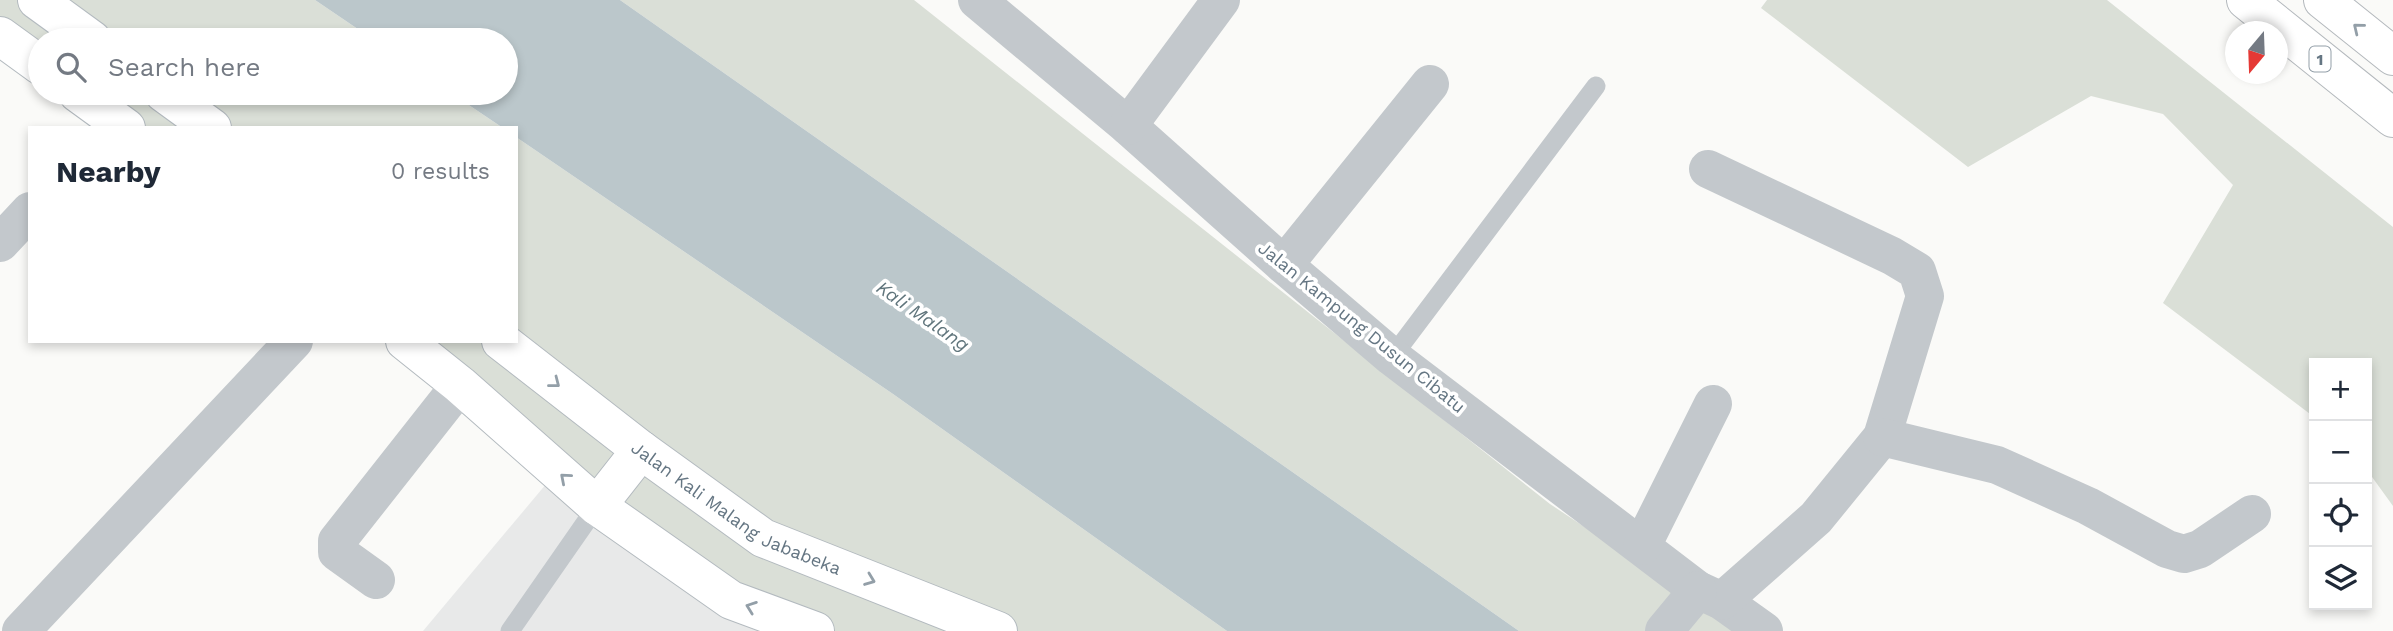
<!DOCTYPE html>
<meta charset="utf-8">
<style>
body{margin:0;font-family:"Work Sans",sans-serif;background:#f2f2f3;color:#1f2937}
.controls{position:absolute;right:21px;bottom:21px;display:grid;overflow:hidden;border-radius:0px;box-shadow:0 4px 10px #0003}
.controls button{width:63px;height:63px;display:grid;place-items:center;padding:0;border:0;border-bottom:2px solid #e0e1e3;background:#fff;color:#1f2937;font:35px sans-serif}
.compass{position:absolute;left:2225px;top:21px;width:63px;height:63px;border-radius:50%;background:#fff;box-shadow:0 4px 10px #0003;rotate:199deg}
.list{margin:0;padding:0;list-style:none}
h2{display:flex;justify-content:space-between;align-items:center;height:91px;margin:0;padding:0 28px;font-size:30px}
h2 small{font-size:23px;font-weight:400;color:#747a83}
.icon{flex:none;width:38px;height:38px;fill:none;stroke:currentColor;stroke-width:2;stroke-linecap:round;stroke-linejoin:round}
.map{position:relative;flex:none;width:2393px;height:631px;overflow:hidden}
.search{position:absolute;background:#fff;box-shadow:0 4px 10px #0003;left:28px;top:28px;width:490px;height:77px;display:flex;align-items:center;gap:18px;box-sizing:border-box;padding:0 24px;border-radius:38px;color:#747a83;font-size:26px}
.panel{position:absolute;background:#fff;box-shadow:0 4px 10px #0003;left:28px;top:126px;width:490px;height:217px;border-radius:0px}
.map>svg:first-child{display:block}
.built{fill:#e8e9e9}
.green{fill:#dadfd7}
.water{fill:#bbc7cb}
.lines{fill:none;stroke-linecap:round;stroke-linejoin:round}
.secondary-casing{stroke:#b3babf;stroke-width:40}
.highway-casing{stroke:#b4b9bd;stroke-width:40}
.lane{stroke:#c3c8cc;stroke-width:19}
.street{stroke:#c3c8cc;stroke-width:38}
.secondary{stroke:#fff;stroke-width:38}
.highway{stroke:#fff;stroke-width:38}
.oneway{stroke:#939fa8}
.labels{text-anchor:middle;dominant-baseline:central;stroke-width:7;stroke-linejoin:round;paint-order:stroke}
.shield{fill:#fff;stroke:#939fa8;stroke-width:2}
.shield-label{font-size:16px;font-weight:bold;fill:#657683}
.street-label{font-size:18px;fill:#657683;stroke:#fff}
.water-label{font-size:19px;font-style:italic;fill:#60757c;stroke:#fff}
</style>
<div class="map">
<svg width="2393" height="631" viewBox="0 0 2393 631">
<rect width="100%" height="100%" fill="#fafaf8"/>
<path class="built" d="M557 471 809 631H423Z"/>
<g class="green">
<path d="M0 0H315L374 40H40V65L0 36Z"/>
<path d="M620 0H914L1550 504 1741 631H1519Z"/>
<path d="M1767 0H2107L2393 227V506L2367 470V363H2314V417L2163 303 2233 185 2163 114 2091 96 1968 167 1761 8Z"/>
<path d="M78 93H451L503 128H126Z"/>
<path d="M516 137 893 394 1227 631H809L731 600 405 341H516Z"/>
</g>
<path class="water" d="M315 0H620L1519 631H1227L893 394 516 137V128H503L451 93H506V40H374Z"/>
<g class="lines">
<g class="secondary-casing">
<g id="secondary">
<path d="M37 0 92 40"/>
<path d="M0 36 40 65"/>
<path d="M78 93 126 128"/>
<path d="M164 93 212 128"/>
<path d="M405 341 460 385 597 506 731 600 815 631"/>
<path id="s1" d="M501 341 641 450 763 538 998 631"/>
<path d="M597 506 641 450"/>
</g>
</g>
<g class="highway-casing">
<g id="highway">
<path d="M2246 0 2393 118"/>
<path d="M2323 0 2393 56"/>
</g>
</g>
<g class="lane">
<path d="M1392 357 1596 86"/>
<path d="M510 631 597 506"/>
</g>
<g class="street">
<path d="M977 0 1128 126 1284 265 1392 357 1698 590 1722 601 1764 631"/>
<path d="M1128 126 1221 0"/>
<path d="M1708 169 1892 256 1917 271 1925 296 1882 437 1816 518 1722 601"/>
<path d="M0 243 30 211"/>
<path d="M1284 265 1430 84"/>
<path d="M1882 437 1997 465 2088 506 2167 549 2184 554 2200 549 2252 514"/>
<path d="M1642 546 1713 404"/>
<path d="M376 580 337 552V541L460 385"/>
<path d="M21 631 294 341"/>
<path d="M1664 631 1698 590"/>
</g>
<use href="#secondary" class="secondary"/>
<use href="#highway" class="highway"/>
</g>
<defs><path id="oneway-chevron" d="M-2-3.5L2.5 0L-2 3.5" fill="none" stroke-width="1.6" stroke-linecap="round" stroke-linejoin="round" transform="scale(1.75)"/></defs>
<g class="oneway">
<use href="#oneway-chevron" transform="translate(2358 28) rotate(-141)"/>
<use href="#oneway-chevron" transform="translate(555 383) rotate(38)"/>
<use href="#oneway-chevron" transform="translate(565 478) rotate(-139)"/>
<use href="#oneway-chevron" transform="translate(870 580) rotate(21)"/>
<use href="#oneway-chevron" transform="translate(751 607) rotate(-160)"/>
</g>
<g class="labels">
<rect class="shield" x="2309.5" y="46.5" width="21" height="25" rx="5"/>
<g class="shield-label">
<text x="2320" y="59">1</text>
</g>
<g class="street-label">
<text transform="translate(1362 327) rotate(39)">Jalan Kampung Dusun Cibatu</text>
<text stroke="none"><textPath href="#s1" startOffset="290">Jalan Kali Malang Jababeka</textPath></text>
</g>
<g class="water-label">
<text transform="translate(923 316) rotate(35)">Kali Malang</text>
</g>
</g>
</svg>
<div class="controls">
<button>+</button>
<button>−</button>
<button><svg class="icon" aria-label="locate" viewBox="0 0 24 24"><circle cx="12" cy="12" r="6"/><path d="M12 2v4M12 18v4M2 12h4M18 12h4"/></svg></button>
<button><svg class="icon" aria-label="layers" viewBox="0 0 24 24"><path d="M12 4l9 5-9 5-9-5zM3 14l9 5 9-5"/></svg></button>
</div>
<svg class="compass" viewBox="-18 -18 36 36"><path d="M0-13l5 13h-10z" fill="#e53935"/><path d="M0 13l5-13h-10z" fill="#747a83"/></svg>
<div class="search"><svg class="icon" aria-label="search" viewBox="0 0 24 24"><circle cx="10" cy="10" r="6"/><path d="M15 15l6 6"/></svg>Search here</div>
<section class="panel">
<h2>Nearby<small>0 results</small></h2>
<ul class="list">
</ul>
</section>
</div>
